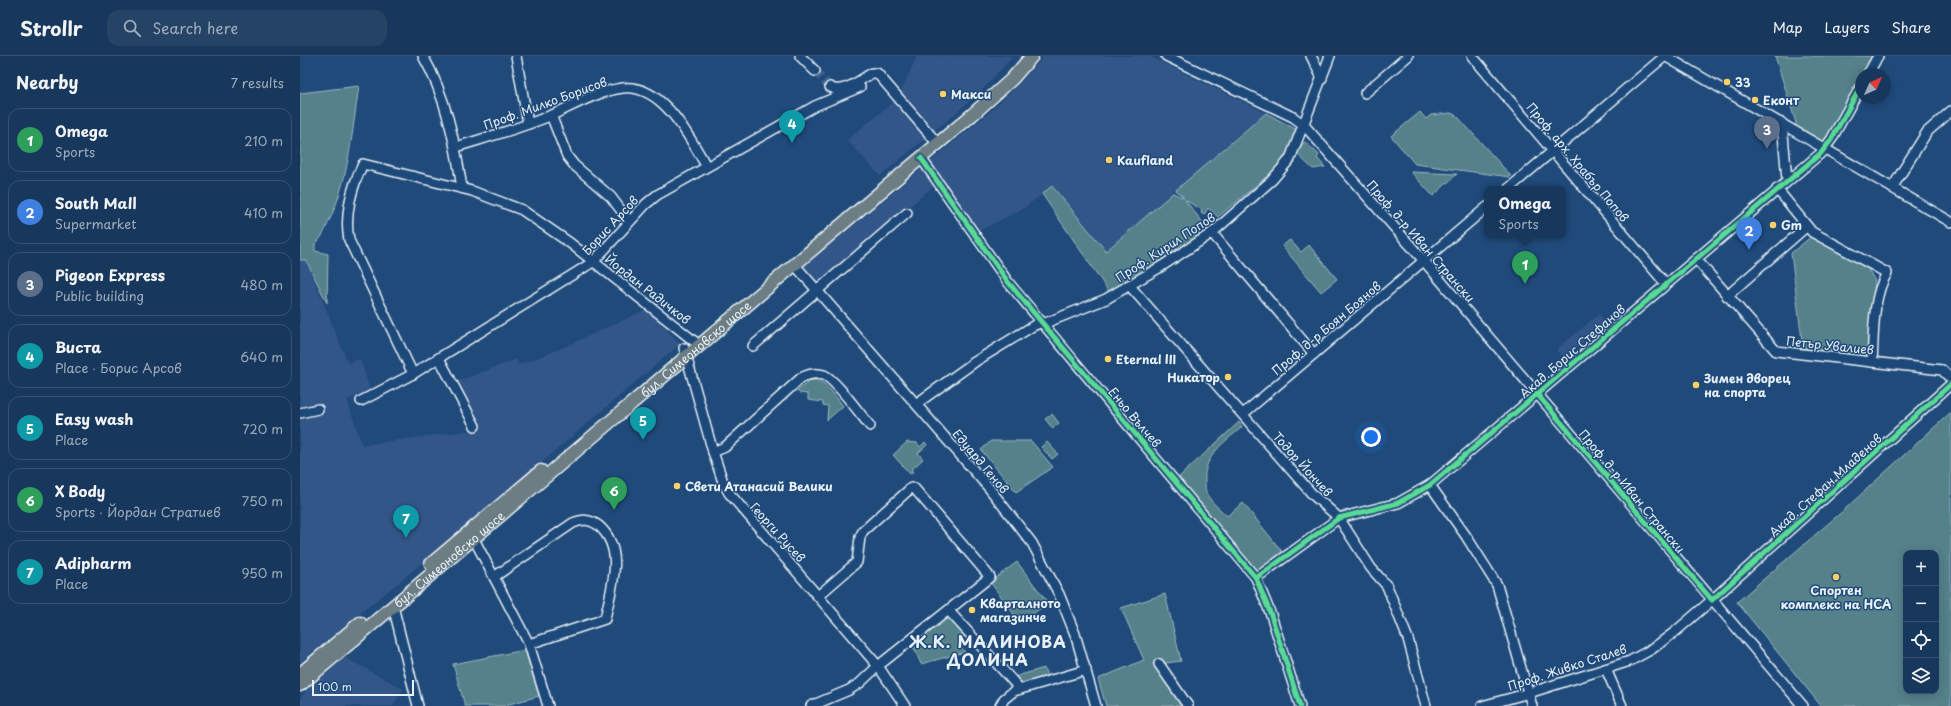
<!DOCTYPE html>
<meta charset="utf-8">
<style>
body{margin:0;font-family:"Playpen Sans",sans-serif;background:#244365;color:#f1f3f6}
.controls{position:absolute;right:12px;bottom:12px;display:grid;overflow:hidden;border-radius:8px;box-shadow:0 2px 10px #0003}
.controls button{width:36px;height:36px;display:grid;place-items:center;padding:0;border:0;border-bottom:1px solid #365272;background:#17385c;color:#f1f3f6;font:20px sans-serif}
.compass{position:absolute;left:1555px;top:12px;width:36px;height:36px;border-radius:50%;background:#17385c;box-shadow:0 2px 10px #0003;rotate:45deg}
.scale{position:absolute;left:12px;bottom:10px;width:102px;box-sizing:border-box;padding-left:4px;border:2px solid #e8f1f8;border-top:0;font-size:11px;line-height:14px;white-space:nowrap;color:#e8f1f8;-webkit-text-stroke:3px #1f4a7a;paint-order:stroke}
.you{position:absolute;left:1071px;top:381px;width:14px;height:14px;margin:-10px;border:3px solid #fff;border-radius:50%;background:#1a73e8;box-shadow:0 0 0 6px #1a73e833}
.badge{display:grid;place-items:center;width:26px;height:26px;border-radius:50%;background:#ffd166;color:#fff;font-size:13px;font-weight:700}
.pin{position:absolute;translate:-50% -33px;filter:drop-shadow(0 1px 2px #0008)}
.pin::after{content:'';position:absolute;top:21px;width:14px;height:12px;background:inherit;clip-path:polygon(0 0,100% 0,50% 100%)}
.popup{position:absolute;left:1184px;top:130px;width:82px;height:52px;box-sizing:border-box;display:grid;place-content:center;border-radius:8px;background:#17385c;filter:drop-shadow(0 1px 3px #0005);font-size:13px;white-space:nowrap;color:#9eacbb}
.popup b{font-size:15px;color:#f1f3f6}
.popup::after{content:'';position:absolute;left:50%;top:100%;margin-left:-8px;border:8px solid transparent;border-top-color:#17385c}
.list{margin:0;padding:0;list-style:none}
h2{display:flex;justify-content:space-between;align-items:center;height:52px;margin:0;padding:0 16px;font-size:17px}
h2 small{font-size:13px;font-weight:400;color:#9eacbb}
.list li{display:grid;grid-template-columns:26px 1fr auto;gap:12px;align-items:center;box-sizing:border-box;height:64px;margin:0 8px 8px;padding:0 8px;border:1px solid #365272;border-radius:12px}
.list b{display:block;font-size:15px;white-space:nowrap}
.list p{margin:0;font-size:13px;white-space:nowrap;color:#9eacbb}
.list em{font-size:13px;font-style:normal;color:#9eacbb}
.icon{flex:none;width:22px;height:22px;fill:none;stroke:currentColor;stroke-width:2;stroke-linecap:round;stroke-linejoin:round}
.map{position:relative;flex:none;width:1651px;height:650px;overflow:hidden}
header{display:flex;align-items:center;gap:24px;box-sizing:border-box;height:56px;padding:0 20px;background:#17385c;border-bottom:1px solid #365272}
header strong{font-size:19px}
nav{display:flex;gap:22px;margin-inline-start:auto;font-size:14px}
.search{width:280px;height:36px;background:#244365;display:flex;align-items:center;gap:10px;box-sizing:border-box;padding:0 14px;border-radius:12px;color:#9eacbb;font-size:15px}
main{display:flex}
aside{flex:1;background:#17385c}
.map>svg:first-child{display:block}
.built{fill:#325788}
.green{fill:#55818a;stroke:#9eb9c1;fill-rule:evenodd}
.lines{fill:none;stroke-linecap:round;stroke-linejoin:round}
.minor-tunnel{stroke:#3d638d;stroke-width:9;stroke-dasharray:9 4.5;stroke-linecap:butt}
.minor-casing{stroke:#e8f1f8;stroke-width:12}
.major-casing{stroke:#e8f1f8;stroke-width:15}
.minor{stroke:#1f4a7a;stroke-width:9}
.major{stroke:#6c7e84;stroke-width:12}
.cycleway-casing{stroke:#1f4a7a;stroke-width:8}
.cycleway{stroke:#5adb95;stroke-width:5}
.poi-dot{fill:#ffd166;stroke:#1f4a7a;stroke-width:1.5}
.labels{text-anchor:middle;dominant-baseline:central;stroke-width:3;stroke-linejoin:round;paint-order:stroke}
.poi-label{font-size:12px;font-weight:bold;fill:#e8f1f8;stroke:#1f4a7a;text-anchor:start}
.street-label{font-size:12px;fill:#e8f1f8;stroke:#1f4a7a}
.district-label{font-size:16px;font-weight:bold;letter-spacing:1px;fill:#e8f1f8;stroke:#1f4a7a}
</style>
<header>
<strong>Strollr</strong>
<div class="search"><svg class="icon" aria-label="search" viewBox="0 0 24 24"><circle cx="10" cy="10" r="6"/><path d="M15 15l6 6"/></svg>Search here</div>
<nav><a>Map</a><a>Layers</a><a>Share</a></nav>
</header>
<main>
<aside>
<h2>Nearby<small>7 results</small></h2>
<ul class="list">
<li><span class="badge" style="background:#2e9e5b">1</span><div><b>Omega</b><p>Sports</p></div><em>210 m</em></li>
<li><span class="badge" style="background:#3f7fe0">2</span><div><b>South Mall</b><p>Supermarket</p></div><em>410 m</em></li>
<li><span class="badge" style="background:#5c6f8a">3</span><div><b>Pigeon Express</b><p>Public building</p></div><em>480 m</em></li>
<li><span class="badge" style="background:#0f9aa8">4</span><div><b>Виста</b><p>Place · Борис Арсов</p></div><em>640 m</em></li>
<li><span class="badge" style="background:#0f9aa8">5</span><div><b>Easy wash</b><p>Place</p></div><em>720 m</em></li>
<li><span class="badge" style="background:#2e9e5b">6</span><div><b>X Body</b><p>Sports · Йордан Стратиев</p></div><em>750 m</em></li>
<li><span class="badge" style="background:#0f9aa8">7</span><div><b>Adipharm</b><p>Place</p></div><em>950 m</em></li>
</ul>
</aside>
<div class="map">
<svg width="1651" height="650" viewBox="0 0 1651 650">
<rect width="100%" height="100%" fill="#1f4a7a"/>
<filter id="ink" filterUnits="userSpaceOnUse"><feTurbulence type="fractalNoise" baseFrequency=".025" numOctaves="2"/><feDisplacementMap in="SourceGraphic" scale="8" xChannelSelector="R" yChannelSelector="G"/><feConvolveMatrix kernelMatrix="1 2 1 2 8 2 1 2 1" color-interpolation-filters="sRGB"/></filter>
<g filter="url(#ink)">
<g class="built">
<path d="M617 0H713L683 33 656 57 580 120 547 84 598 42Z"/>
<path d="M744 0H849L966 57 806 196 753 130 724 152 675 177 659 155 634 130 518 227 504 211 690 56 720 27Z"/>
<path d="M0 204H6L48 307 60 303 70 334 47 344 62 389 181 373 156 326 217 303 218 309 260 293 347 253 380 288 152 483 0 606Z"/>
<path d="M1299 258 1306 267 1264 302 1256 294Z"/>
<path d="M44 601 103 633 93 650H0V643L9 632Z"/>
</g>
<g class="green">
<path d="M1475 0H1573L1563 18H1561V21L1527 82 1520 86 1493 74 1496 67Z"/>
<path d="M59 30C52 76 49 123 29 165 25 174 23 181 15 188V195L28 198 27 247 6 204H0V37Z"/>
<path d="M1120 56 1126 63 1131 59 1151 57 1157 60 1211 120 1210 121 1115 108 1091 80Z"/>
<path d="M966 57 997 74 990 91 977 112 918 161 908 152 904 159 901 157 902 154 885 144 908 173 828 238 809 236 742 138 752 130 806 195 873 137 884 142 876 134Z"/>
<path d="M1005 86 1019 99 1017 102 1025 111 1013 113 997 98 999 91Z"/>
<path d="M1111 116 1157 118 1133 140Z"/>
<path d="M1512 180 1568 213 1575 225 1567 297 1563 300 1503 292 1491 197Z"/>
<path d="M990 184 1001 196 1009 189 1037 223 1021 236 982 190Z"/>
<path d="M511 324C525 322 535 340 543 350L527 364 528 350 523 349V346L508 344V338L499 337 497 335Z"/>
<path d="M1651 356V650H1521L1437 546 1544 454ZM1606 497H1636V635H1606Z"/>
<path d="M752 358 759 367 753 373 745 363Z"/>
<path d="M939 366 942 371C926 385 903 400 905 424 905 429 905 436 908 440 912 447 921 454 927 460L943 447 984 498 957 517 878 422Z"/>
<path d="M691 385H731L753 411 716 436 681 394Z"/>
<path d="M607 386 617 387 620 391 625 386 627 389 618 397 623 403 611 414 613 416 610 418 593 399Z"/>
<path d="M747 386 758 398 752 403 741 391Z"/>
<path d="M717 506 748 547 720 567 710 553 713 550 711 548 708 550 690 526Z"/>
<path d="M865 538 881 605 859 608 884 650H806L798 623 844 604 821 552Z"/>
<path d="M649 559 667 578 657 587 665 596 621 608 612 588Z"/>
<path d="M225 594 239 640 202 650H165L153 608Z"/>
<path d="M744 612 748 622C733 627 726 635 714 621Z"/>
</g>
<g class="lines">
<path class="minor-tunnel" d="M515 15 530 31"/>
<g class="minor-casing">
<g id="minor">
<path d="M123 0C146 40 155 86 162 132"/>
<path d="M216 0 228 68"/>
<path d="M500 0 515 15"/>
<path d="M866 0 993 61 1004 69 1124 205 1503 650"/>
<path d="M1011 0 1022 22"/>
<path d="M1172 0 1366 228"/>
<path d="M1365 0 1651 166"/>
<path d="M1568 18 1578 0"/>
<path d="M530 31C543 39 561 23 572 17H577L638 88"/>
<path d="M1065 37 1108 0"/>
<path d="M251 59 267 100 274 109 311 141 329 165"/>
<path d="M1482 67 1487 124"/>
<path d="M156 91C188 81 221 72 252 59 274 49 298 35 323 32 362 28 388 79 404 106"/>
<path d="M621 102 708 226 956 522 971 559 1000 650"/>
<path d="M1592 132 1627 76 1651 55"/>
<path d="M1208 133 1365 0"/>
<path d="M1477 133 1512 176 1587 217C1572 242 1574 277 1572 306"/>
<path d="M912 177 1014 298"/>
<path d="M1396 203 1476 295 1642 314 1651 323"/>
<path d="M494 208 689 432 732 487 759 538 775 578 796 650"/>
<path d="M829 229 1013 439 1039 462 1071 512 1087 530 1108 583 1126 650"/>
<path d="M1427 240 1506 171"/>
<path d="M743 268 806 243 862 210 912 177 972 124 990 103 1030 0"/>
<path d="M453 290 607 157"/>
<path d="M384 292 413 396 423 426 429 437 578 610 605 650"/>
<path d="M139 302 175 370"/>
<path d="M113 318 49 184C44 159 52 130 63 108L172 135 222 154 270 187 399 289"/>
<path d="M61 345 113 318 293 206 346 148 357 139 515 50 560 31"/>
<path d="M616 348 676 305 733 270 742 266"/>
<path d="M0 357 18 353"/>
<path d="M943 358 1187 151"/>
<path d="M413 396 425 391 501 322C508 318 515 316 524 319 536 324 560 358 570 370"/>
<path d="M1130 429 1166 480 1197 529 1232 650"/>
<path d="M174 483 229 588 248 650"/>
<path d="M194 521 273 467C283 463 290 463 299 470 326 494 311 532 305 563L229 588"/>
<path d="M956 522 1039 462 1098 447 1130 429 1521 97 1531 84 1561 30"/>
<path d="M93 550 118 650"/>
<path d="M649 555 720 633"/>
<path d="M859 608 888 650"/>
<path d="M1306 613 1322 650"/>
<path d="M511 650 549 634 560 627 578 610 690 521 614 432H611L563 475 560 481 557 506 518 540"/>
<path d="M700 650 704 643 714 635 786 614"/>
<path d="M1182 650 1229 637 1330 605 1352 593 1376 575 1412 544 1651 328"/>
</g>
</g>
<g class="major-casing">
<g id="major">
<path d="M131 508 241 415"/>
<path d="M0 618 60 567"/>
<path id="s1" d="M0 629C225 440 447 247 672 59L712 23 732 0"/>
</g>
</g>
<use href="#minor" class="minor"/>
<use href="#major" class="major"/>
<g class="cycleway-casing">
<g id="cycleway">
<path d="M621 102 708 226 956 522 971 559 1000 650"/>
<path d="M1237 338 1412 544 1651 328"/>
<path d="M956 522 1039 462 1098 447 1130 429 1521 97 1531 84 1561 30"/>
</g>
</g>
<use href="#cycleway" class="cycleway"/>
</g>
</g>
<g class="poi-dot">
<circle cx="1427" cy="26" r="4"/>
<circle cx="643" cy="38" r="4"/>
<circle cx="1455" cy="44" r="4"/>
<circle cx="809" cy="104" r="4"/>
<circle cx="1473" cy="169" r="4"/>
<circle cx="808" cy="303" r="4"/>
<circle cx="928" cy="321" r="4"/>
<circle cx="1396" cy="329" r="4"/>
<circle cx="377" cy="430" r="4"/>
<circle cx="1536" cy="521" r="4"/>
<circle cx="672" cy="554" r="4"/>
</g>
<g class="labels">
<g class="poi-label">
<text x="1435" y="26">33</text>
<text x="651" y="38">Макси</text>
<text x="1463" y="44">Еконт</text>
<text x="817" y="104">Kaufland</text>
<text x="1481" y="169">Gm</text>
<text x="816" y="303">Eternal III</text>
<text x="920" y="321" text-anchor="end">Никатор</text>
<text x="1404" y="322">Зимен дворец<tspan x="1404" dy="14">на спорта</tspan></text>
<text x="385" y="430">Свети Атанасий Велики</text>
<text x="1536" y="534" text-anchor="middle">Спортен<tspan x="1536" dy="14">комплекс на НСА</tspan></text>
<text x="680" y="547">Кварталното<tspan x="680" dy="14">магазинче</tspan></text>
</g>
<g class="street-label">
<text transform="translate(245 47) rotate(-20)">Проф. Милко Борисов</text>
<text transform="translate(1278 106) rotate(50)">Проф. арх. Храбър Попов</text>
<text transform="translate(310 169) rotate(-47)">Борис Арсов</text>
<text transform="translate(1121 185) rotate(49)">Проф. д-р Иван Странски</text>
<text transform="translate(865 191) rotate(-33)">Проф. Кирил Попов</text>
<text transform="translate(348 233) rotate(38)">Йордан Радичков</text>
<text transform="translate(1026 272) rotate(-40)">Проф. д-р Боян Боянов</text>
<text transform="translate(1530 289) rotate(6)">Петър Увалиев</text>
<text stroke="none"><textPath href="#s1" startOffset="519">бул. Симеоновско шосе</textPath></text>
<text transform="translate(1272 295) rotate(-41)">Акад. Борис Стефанов</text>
<text transform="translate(835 361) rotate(50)">Еньо Вълчев</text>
<text transform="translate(681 405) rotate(50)">Едуард Генов</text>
<text transform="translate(1003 408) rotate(48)">Тодор Йончев</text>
<text transform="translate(1525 429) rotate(-42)">Акад. Стефан Младенов</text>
<text transform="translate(1332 435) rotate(50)">Проф. д-р Иван Странски</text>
<text transform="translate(478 476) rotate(48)">Георги Русев</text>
<text stroke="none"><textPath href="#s1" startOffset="195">бул. Симеоновско шосе</textPath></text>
<text transform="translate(1267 611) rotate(-18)">Проф. Живко Сталев</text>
</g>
<g class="district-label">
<text x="688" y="585">Ж.К. МАЛИНОВА<tspan x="688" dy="18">ДОЛИНА</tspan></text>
</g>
</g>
</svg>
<div class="controls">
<button>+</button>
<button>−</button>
<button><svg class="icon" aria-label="locate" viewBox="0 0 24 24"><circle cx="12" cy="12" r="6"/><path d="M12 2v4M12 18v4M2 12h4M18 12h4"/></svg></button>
<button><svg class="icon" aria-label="layers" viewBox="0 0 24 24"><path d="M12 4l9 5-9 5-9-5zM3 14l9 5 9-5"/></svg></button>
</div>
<svg class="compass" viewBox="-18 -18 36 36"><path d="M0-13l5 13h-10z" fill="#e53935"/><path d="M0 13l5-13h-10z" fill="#9eacbb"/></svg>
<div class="scale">100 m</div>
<div class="you"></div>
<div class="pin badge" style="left:1225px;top:228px;background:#2e9e5b">1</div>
<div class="popup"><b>Omega</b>Sports</div>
<div class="pin badge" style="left:1449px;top:194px;background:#3f7fe0">2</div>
<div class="pin badge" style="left:1467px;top:93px;background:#5c6f8a">3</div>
<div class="pin badge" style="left:492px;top:87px;background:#0f9aa8">4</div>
<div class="pin badge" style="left:343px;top:384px;background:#0f9aa8">5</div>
<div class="pin badge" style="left:314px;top:454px;background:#2e9e5b">6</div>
<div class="pin badge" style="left:106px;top:482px;background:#0f9aa8">7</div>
</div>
</main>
